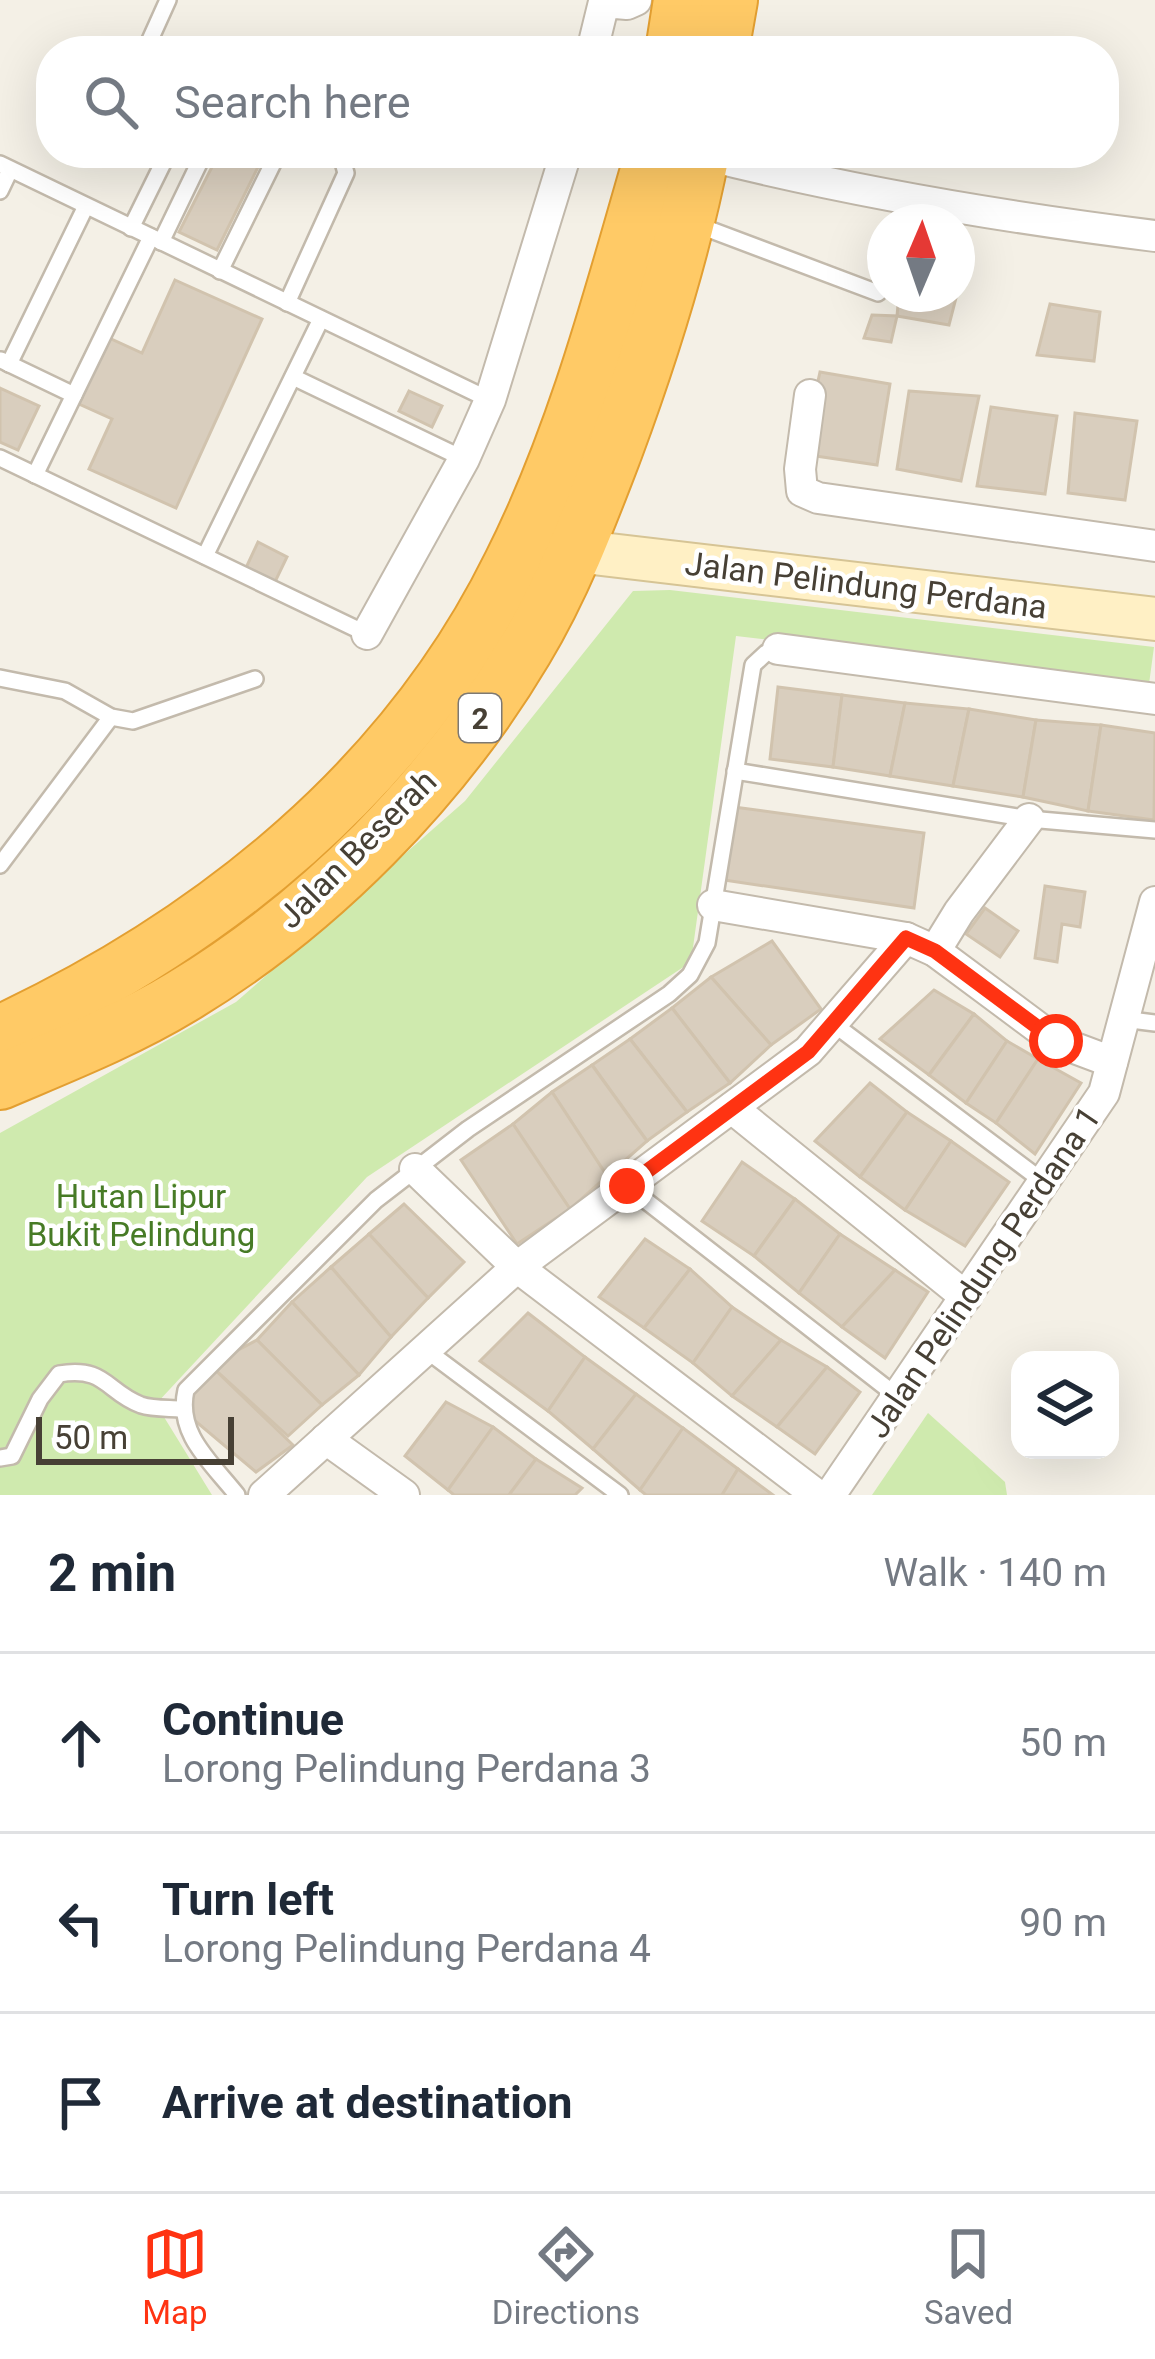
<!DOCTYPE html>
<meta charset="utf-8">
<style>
body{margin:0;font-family:Roboto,sans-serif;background:#f2f2f3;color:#1f2937}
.controls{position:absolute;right:36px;bottom:36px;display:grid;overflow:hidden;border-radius:24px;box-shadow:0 12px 48px #0002}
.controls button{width:108px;height:108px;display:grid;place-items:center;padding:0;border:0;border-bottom:3px solid #e0e1e3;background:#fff;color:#1f2937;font:60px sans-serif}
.compass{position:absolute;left:867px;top:204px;width:108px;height:108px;border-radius:50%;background:#fff;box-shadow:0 12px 48px #0002;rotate:2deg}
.scale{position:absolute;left:36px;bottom:30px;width:198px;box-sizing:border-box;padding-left:12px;border:6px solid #474035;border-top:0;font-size:33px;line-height:42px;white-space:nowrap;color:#474035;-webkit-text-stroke:9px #fff;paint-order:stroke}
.stop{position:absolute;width:36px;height:36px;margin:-27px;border:9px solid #ff3312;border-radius:50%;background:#fff}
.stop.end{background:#ff3312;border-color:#fff;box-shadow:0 3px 12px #0008}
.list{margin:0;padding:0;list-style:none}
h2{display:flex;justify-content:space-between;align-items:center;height:156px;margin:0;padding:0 48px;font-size:51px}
h2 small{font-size:39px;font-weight:400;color:#747a83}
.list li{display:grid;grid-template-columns:78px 1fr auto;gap:36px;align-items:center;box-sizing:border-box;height:180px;padding:0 48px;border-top:3px solid #e0e1e3}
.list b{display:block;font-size:45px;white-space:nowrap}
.list p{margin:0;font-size:39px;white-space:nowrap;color:#747a83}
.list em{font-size:39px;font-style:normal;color:#747a83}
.icon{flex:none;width:66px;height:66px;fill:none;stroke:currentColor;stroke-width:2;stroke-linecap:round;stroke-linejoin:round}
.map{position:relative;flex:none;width:1155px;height:1495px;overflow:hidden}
.search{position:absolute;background:#fff;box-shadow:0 12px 48px #0002;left:36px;right:36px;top:36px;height:132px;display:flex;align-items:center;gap:30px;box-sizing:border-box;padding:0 42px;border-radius:48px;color:#747a83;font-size:45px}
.sheet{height:696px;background:#fff}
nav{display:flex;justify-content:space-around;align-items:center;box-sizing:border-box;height:168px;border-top:3px solid #e0e1e3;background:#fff;font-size:33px;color:#747a83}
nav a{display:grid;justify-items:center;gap:6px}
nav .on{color:#ff3312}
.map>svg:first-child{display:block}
.green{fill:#cfeaae}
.building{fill:#d9cebe;stroke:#d1c3ae;stroke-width:3}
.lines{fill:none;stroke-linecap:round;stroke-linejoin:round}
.lane-casing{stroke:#c3baac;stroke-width:20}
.street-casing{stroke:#c3baac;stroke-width:34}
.secondary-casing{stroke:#d6c495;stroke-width:46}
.highway-casing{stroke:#e39f31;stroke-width:58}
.lane{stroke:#fff;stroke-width:15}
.street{stroke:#fff;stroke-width:30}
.secondary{stroke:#fff0c5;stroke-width:42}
.highway{stroke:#ffca66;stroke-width:54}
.route{stroke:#ff3312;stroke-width:15}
.labels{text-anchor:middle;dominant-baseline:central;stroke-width:9;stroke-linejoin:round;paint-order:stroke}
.shield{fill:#fff;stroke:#7e7972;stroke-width:3}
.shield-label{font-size:30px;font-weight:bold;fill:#474035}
.street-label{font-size:33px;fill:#474035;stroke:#fff}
.park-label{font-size:33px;fill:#477b26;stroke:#fff}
</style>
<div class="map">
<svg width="1155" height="1495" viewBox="0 0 1155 1495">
<rect width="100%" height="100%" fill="#f4f0e6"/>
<g class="green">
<path d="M670 590 1154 647 1149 684 736 636 691 962 367 1177 156 1404 212 1495H0V1133L236 1002 465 801 633 591Z"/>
<path d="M928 1413 1005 1482 1007 1495H872Z"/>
</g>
<g class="building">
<path d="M219 153H265L217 250 179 232Z"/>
<path d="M837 153H902L899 165Z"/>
<path d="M175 280 262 319 176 508 89 469 112 419 79 404 109 338 142 353Z"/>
<path d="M899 294H957L949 325 897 316Z"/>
<path d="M1050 304 1100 312 1094 361 1037 355Z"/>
<path d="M872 315 897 316 891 342 864 338Z"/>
<path d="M820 372 890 384 877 465 802 454Z"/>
<path d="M0 388 39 406 18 450 0 442Z"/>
<path d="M409 391 442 406 432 427 399 411Z"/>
<path d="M909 391 979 396 961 481 897 469Z"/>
<path d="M991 407 1057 416 1045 494 977 486Z"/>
<path d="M1075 413 1137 421 1125 500 1068 493Z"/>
<path d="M258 542 287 557 273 586 244 572Z"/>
<path d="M778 687 842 695 833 767 770 759Z"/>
<path d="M842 695 905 703 890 776 833 767Z"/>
<path d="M905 703 969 709 953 786 890 776Z"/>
<path d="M969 709 1036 720 1023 797 953 786Z"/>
<path d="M1036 720 1101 725 1088 811 1023 797Z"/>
<path d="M1101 725 1155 733 1154 820 1088 811Z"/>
<path d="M734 807 924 833 914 908 724 880Z"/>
<path d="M1045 886 1085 892 1080 927 1062 924 1057 962 1035 958Z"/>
<path d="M985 908 1018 931 1000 957 966 934Z"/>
<path d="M772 941 821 1009 771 1045 711 977Z"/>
<path d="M711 977 771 1045 730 1083 672 1008Z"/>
<path d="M934 990 974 1014 929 1075 880 1039Z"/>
<path d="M672 1008 730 1083 687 1112 630 1039Z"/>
<path d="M974 1014 1007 1041 966 1103 929 1075Z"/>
<path d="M630 1039 687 1112 647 1141 592 1065Z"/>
<path d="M1007 1041 1038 1059 996 1123 966 1103Z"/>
<path d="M1038 1059 1081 1083 1035 1154 996 1123Z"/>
<path d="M592 1065 647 1141 607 1176 552 1092Z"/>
<path d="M870 1083 907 1112 860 1177 815 1141Z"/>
<path d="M552 1092 607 1176 570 1209 513 1124Z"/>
<path d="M907 1112 951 1141 905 1210 860 1177Z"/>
<path d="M513 1124 570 1209 517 1244 461 1160Z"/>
<path d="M951 1141 1009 1182 965 1246 905 1210Z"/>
<path d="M742 1162 795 1199 754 1256 702 1221Z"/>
<path d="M795 1199 840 1234 799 1293 754 1256Z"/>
<path d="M404 1204 464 1262 428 1298 369 1234Z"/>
<path d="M369 1234 428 1298 391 1337 331 1267Z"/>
<path d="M840 1234 895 1270 842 1327 799 1293Z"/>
<path d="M645 1239 690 1269 644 1328 599 1297Z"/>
<path d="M331 1267 391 1337 359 1375 292 1302Z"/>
<path d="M690 1269 732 1307 693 1363 644 1328Z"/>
<path d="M895 1270 928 1292 885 1358 842 1327Z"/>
<path d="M292 1302 359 1375 322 1405 257 1340Z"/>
<path d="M732 1307 781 1340 732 1396 693 1363Z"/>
<path d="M528 1313 585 1357 548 1411 480 1361Z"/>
<path d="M257 1340 322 1405 288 1436 210 1365Z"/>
<path d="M781 1340 827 1367 777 1427 732 1396Z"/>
<path d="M585 1357 636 1394 593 1449 548 1411Z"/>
<path d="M210 1365 293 1445 256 1472 181 1409Z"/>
<path d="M827 1367 860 1392 815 1454 777 1427Z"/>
<path d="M636 1394 683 1428 640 1490 593 1449Z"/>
<path d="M446 1402 493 1427 448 1490 405 1456Z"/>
<path d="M493 1427 536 1459 509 1495H454L448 1490Z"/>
<path d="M683 1428 738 1469 722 1495H646L640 1490Z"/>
<path d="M536 1459 582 1488 575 1495H509Z"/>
<path d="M738 1469 773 1495H722Z"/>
</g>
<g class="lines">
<g class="lane-casing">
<g id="lane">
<path d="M145 51 168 0"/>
<path d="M0 164 490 400"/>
<path d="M0 191 10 170"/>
<path d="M695 224 878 293"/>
<path d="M131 228 168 153"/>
<path d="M161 242 204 153"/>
<path d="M220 271 278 153"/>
<path d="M287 303 346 173 342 159 331 153"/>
<path d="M1 360 74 395"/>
<path d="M9 364 86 206"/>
<path d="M293 377 464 459"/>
<path d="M0 458 367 634"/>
<path d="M35 475 151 237"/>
<path d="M205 556 321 319"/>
<path d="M0 678 65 691 111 717 133 721 255 679"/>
<path d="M735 771 1029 819 1155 830"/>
<path d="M0 865 111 717"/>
<path d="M1123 1019 1155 1023"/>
<path d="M835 1025 1045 1183"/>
<path d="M627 1186 898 1397"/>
<path d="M426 1350 620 1495"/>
<path d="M0 1458 12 1456 40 1399 59 1374C106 1366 106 1392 141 1405 153 1409 168 1408 181 1409"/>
<path d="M237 1495C211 1462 176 1434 186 1390L376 1200 468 1129 669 994 690 975 707 943 753 665 766 653 778 649"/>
</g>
</g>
<g class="street-casing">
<g id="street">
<path d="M592 51 604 2 627 4 636 0"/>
<path d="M702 154C852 192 1002 217 1155 236"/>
<path d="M810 395 800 469 802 491 818 498 1155 546"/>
<path d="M367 634 464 459 490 400 566 153"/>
<path d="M778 649 1155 699"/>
<path d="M713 905 906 938 935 951 1056 1041 1112 1062"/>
<path d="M935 951 959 912 1029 819"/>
<path d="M732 1108 966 1297"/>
<path d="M415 1169 517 1267 817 1495"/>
<path d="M326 1439 404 1495"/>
<path d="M264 1495 517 1267 808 1051 906 938"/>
<path d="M830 1495 1104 1093 1155 902"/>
</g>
</g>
<g class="secondary-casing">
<path id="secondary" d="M576 551 1155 619"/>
</g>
<g class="highway-casing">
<g id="highway">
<path d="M673 51 681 0"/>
<path d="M721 51 730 0"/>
<path d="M0 1033C214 933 405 780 511 564 576 435 613 291 653 153"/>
<path d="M0 1082C61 1056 125 1031 181 997 319 914 443 788 525 650 563 587 589 518 615 450 651 353 682 255 702 153"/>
</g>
</g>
<use href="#lane" class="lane"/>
<use href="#street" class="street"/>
<use href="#secondary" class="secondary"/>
<use href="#highway" class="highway"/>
</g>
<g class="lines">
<path class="route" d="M627 1186 808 1052 906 938 935 951 1056 1041"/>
</g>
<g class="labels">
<rect class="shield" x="459" y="694" width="42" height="48" rx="9"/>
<g class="shield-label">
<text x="480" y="718">2</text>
</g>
<g class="street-label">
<text transform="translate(866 585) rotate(7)">Jalan Pelindung Perdana</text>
<text transform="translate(357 849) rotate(-45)">Jalan Beserah</text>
<text transform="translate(983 1272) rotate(-56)">Jalan Pelindung Perdana 1</text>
</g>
<g class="park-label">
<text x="141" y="1196">Hutan Lipur<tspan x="141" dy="38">Bukit Pelindung</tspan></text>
</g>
</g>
</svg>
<div class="controls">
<button><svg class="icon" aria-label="layers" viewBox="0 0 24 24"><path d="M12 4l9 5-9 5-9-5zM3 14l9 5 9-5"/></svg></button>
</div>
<svg class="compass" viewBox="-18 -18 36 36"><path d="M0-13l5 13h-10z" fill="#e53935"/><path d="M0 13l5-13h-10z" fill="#747a83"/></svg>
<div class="scale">50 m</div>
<div class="stop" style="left:1056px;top:1041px"></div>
<div class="stop end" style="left:627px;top:1186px"></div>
<div class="search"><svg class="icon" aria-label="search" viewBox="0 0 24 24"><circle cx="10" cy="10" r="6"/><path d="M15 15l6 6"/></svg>Search here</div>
</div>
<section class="sheet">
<h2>2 min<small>Walk · 140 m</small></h2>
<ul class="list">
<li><svg class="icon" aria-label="ahead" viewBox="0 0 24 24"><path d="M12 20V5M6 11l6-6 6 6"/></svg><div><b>Continue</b><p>Lorong Pelindung Perdana 3</p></div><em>50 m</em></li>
<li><svg class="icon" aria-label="left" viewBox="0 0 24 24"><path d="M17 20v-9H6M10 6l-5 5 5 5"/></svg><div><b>Turn left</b><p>Lorong Pelindung Perdana 4</p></div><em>90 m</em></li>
<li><svg class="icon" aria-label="arrive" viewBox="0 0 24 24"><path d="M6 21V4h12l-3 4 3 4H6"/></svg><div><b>Arrive at destination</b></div></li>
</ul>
</section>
<nav>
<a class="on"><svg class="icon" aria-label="map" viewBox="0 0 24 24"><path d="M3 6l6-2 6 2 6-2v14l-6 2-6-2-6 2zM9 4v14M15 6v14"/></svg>Map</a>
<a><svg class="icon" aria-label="directions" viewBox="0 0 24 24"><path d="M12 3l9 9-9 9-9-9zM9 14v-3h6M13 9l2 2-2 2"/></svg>Directions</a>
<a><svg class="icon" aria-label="saved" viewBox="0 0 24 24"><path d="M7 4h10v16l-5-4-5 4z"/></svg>Saved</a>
</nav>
